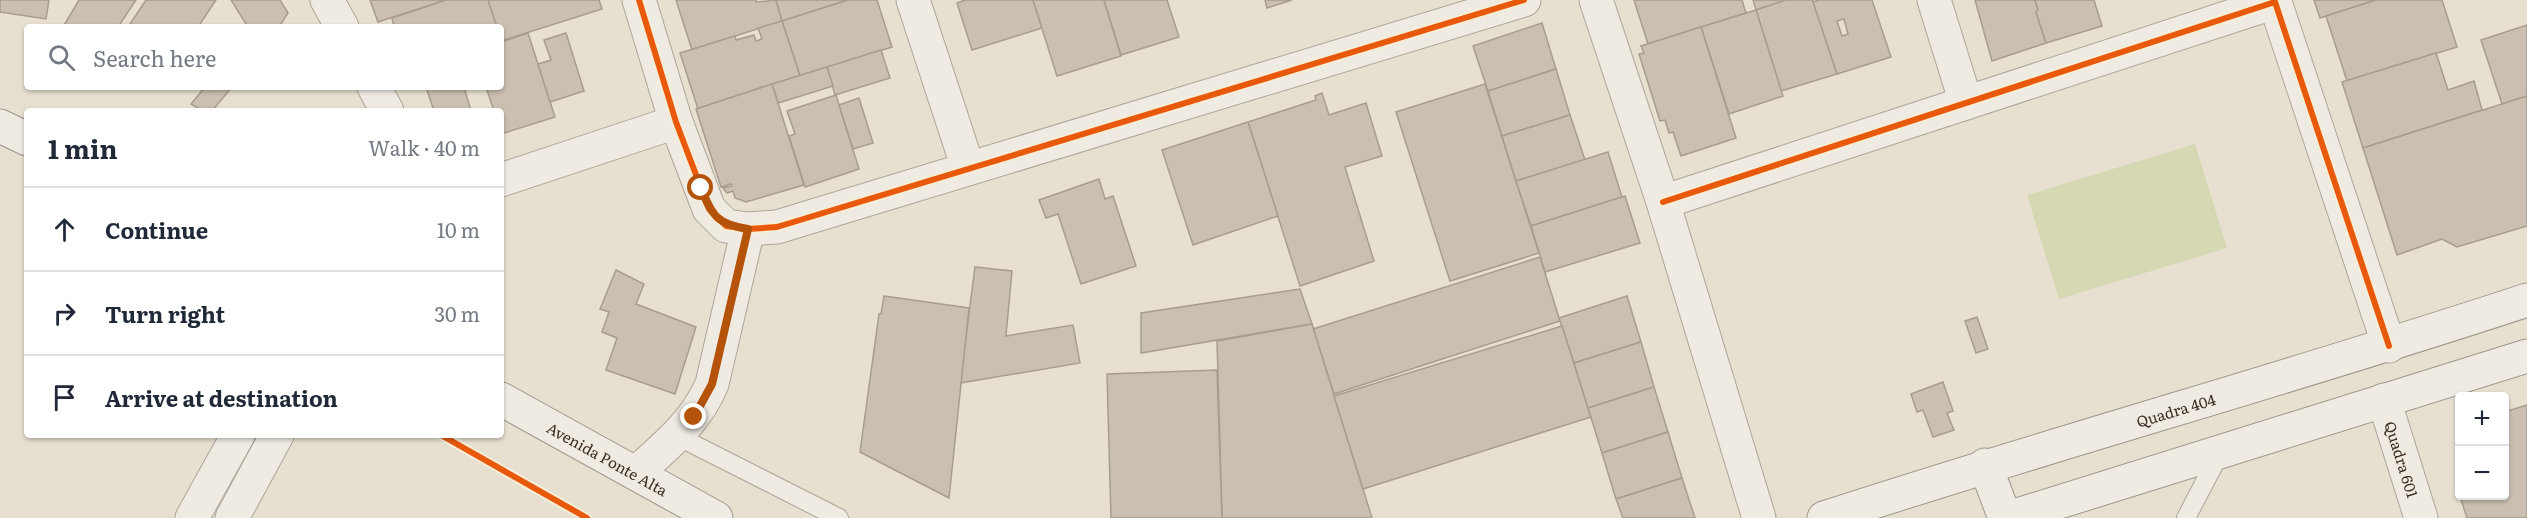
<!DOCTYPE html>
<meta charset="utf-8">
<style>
body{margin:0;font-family:Literata,serif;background:#f6f6f7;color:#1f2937}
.controls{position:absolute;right:18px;bottom:18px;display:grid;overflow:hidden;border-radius:6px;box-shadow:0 2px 4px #0004}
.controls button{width:54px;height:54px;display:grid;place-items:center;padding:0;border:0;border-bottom:2px solid #e0e1e3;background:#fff;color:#1f2937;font:30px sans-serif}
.stop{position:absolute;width:18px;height:18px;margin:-14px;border:4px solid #b45309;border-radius:50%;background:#fff}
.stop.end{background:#b45309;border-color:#fff;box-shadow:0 2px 6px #0008}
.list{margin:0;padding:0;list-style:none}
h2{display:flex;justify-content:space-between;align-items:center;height:78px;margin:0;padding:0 24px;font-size:26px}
h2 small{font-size:20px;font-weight:400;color:#747a83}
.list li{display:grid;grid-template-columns:39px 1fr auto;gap:18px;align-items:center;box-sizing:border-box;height:84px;padding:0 24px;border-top:2px solid #e0e1e3}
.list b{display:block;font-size:22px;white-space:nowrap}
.list em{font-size:20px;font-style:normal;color:#747a83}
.icon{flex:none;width:33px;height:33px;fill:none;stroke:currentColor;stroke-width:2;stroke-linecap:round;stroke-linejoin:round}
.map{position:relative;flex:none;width:2527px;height:518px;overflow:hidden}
.search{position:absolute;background:#fff;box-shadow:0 2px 4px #0004;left:24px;top:24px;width:480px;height:66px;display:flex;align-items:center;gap:15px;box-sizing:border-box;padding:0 21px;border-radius:6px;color:#747a83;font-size:22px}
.panel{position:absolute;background:#fff;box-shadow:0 2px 4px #0004;left:24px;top:108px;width:480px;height:330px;border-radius:6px}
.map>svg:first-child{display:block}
.green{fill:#d6d7b3}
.building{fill:#cbbfb2;stroke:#a89c90;stroke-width:1.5;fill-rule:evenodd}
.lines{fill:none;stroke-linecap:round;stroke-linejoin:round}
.service-casing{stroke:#ada599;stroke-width:20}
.minor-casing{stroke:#ada599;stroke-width:35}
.tertiary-casing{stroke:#ada599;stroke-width:35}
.secondary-casing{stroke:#9c958a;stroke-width:35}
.service{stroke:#efebe3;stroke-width:18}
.minor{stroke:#efebe3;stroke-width:33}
.tertiary{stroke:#efebe3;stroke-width:33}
.secondary{stroke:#efebe3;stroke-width:33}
.cycleway-casing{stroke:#f7eed8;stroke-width:10}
.cycleway{stroke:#e8590c;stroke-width:6}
.route{stroke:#b45309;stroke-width:8}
.labels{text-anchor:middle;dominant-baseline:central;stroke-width:6;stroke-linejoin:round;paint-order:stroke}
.street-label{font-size:15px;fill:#3d2e20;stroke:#f7eed8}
</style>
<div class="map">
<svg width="2527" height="518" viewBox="0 0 2527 518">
<rect width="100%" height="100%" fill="#e7e0d1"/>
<path class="green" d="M2195 144 2227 248 2059 299 2027 195Z"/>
<g class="building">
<path d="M0 0H49L46 19 0 12Z"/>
<path d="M79 0H136L118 27H63Z"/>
<path d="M146 0H216L198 27H128Z"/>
<path d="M231 0H280L288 13 279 27H248Z"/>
<path d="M370 0H446L378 22Z"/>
<path d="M446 0H488L497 27H394L392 18Z"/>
<path d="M488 0H599L602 9 501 41V27H497Z"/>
<path d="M676 0H756V2L776 0 782 21 692 50Z"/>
<path d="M776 0H848L782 21Z"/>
<path d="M848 0H877L892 47 800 76 782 21Z"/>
<path d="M965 0H1033L1042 28 972 50 957 3Z"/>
<path d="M1033 0H1104L1121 56 1057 76Z"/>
<path d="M1104 0H1167L1179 37 1121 55Z"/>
<path d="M1265 0H1292L1267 8Z"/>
<path d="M1634 0H1742L1746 13 1648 44Z"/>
<path d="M1753 0H1786L1756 10Z"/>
<path d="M1786 0H1813L1837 74 1781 91 1756 10Z"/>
<path d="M1819 0H1872L1891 57 1837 74 1813 2ZM1844 19 1848 34 1842 36 1837 21Z"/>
<path d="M1975 0H2035L2038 10 2036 12 2046 43 1992 61Z"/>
<path d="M2035 0H2094L2102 26 2046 43 2036 12 2038 10Z"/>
<path d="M2314 0H2376L2320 18Z"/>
<path d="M2376 0H2442L2457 47 2347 81 2326 16Z"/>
<path d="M1756 10 1783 96 1729 114 1701 27Z"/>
<path d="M782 21 800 76 698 109 680 53 735 36 736 40 754 35 756 41 762 39 758 28Z"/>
<path d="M1542 23 1556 69 1488 91 1473 46Z"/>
<path d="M2527 25V96L2502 104 2481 40Z"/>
<path d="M1701 27 1736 138 1681 156 1673 132 1669 133 1665 120 1660 121 1639 54 1644 53 1641 46Z"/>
<path d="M528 33 555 117 501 134V111H494L486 87H501V42Z"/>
<path d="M566 33 584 91 550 102 538 64 551 60 544 40Z"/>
<path d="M881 50 890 78 835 95 827 67Z"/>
<path d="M2436 53 2448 90 2474 81 2482 110 2363 148 2342 82Z"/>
<path d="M827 67 833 86 778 103 772 84Z"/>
<path d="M1556 69 1570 115 1502 136 1488 91Z"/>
<path d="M772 84 804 185 746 202 735 198 733 191 727 193 723 188 732 186 731 184 721 187 696 109Z"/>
<path d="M1485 84 1539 253 1450 281 1396 112Z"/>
<path d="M205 87H232L212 111H203L191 104Z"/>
<path d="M426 87H464L471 111H434Z"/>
<path d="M1322 93 1329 115 1366 103 1382 156 1345 167 1374 261 1300 286 1248 122 1316 100 1315 96Z"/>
<path d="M836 95 859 169 805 187 789 136 795 134 787 111Z"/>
<path d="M2527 96V226L2457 247 2442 239 2397 255 2363 148Z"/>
<path d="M859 98 873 143 853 149 839 105Z"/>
<path d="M1570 115 1585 160 1516 181 1502 136Z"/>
<path d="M1248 122 1278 216 1193 245 1162 150Z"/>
<path d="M1608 152 1622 197 1531 226 1516 181Z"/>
<path d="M1099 179 1105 199 1113 196 1136 266 1081 284 1058 214 1046 218 1039 200Z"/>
<path d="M1625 196 1640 243 1545 272 1531 226Z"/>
<path d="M1540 257 1560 321 1334 394 1313 329Z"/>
<path d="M975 267 1012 271 1006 336 1073 325 1080 363 960 383Z"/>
<path d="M616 270 644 284 636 304 696 327 675 394 606 370 617 338 602 332 609 312 600 309Z"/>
<path d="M1300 289 1312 324 1141 353V313Z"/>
<path d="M884 296 969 308 949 498 860 452 879 314H881Z"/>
<path d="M1627 296 1641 342 1574 363 1559 318Z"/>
<path d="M1977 317 1988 349 1976 353 1965 321Z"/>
<path d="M1312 324 1372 518H1222L1217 341Z"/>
<path d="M1562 326 1591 417 1363 489 1334 396Z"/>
<path d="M1641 342 1654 387 1588 408 1574 363Z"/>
<path d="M1217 370 1222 518H1111L1107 374Z"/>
<path d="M1943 382 1953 411 1947 413 1954 430 1933 437 1923 410 1917 412 1911 394Z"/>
<path d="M1654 387 1668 432 1602 453 1588 408Z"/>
<path d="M2527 405V518H2467L2460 496H2504V412Z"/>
<path d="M1668 432 1682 478 1616 499 1602 453Z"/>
<path d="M1682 478 1695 518H1623L1616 499Z"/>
</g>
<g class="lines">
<g class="service-casing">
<g id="service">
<path d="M677 436 839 518"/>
<path d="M2186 518 2221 451"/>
</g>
</g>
<g class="minor-casing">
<g id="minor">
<path d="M327 0 342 27"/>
<path d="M639 0 676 122 709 209 726 226 748 229 777 227 1524 0"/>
<path d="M913 0 968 168"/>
<path d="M1596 0 1663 202 1759 518"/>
<path d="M1934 0 1966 103"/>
<path d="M374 87 387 111"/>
<path d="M501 180 676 122"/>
<path d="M1663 202 2275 2 2389 346"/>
<path id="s1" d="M2384 400 2421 518"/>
<path d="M636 473C666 446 696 422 712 384L748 229"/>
</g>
</g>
<g class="tertiary-casing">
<g id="tertiary">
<path d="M192 518 238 435"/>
<path d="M232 518 277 435"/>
</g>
</g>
<g class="secondary-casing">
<g id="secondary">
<path d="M0 126 27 139"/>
<path id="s2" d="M501 399 716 518"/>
<path d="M1985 465 2005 518"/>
<path id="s3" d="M1824 518C2057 442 2294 377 2527 300"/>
<path d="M2008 518 2527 356"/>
</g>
</g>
<use href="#service" class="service"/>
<use href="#minor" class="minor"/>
<use href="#tertiary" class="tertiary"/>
<use href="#secondary" class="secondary"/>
<g class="cycleway-casing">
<g id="cycleway">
<path d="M639 0 676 122 709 209 726 226 748 229 777 227 1524 0"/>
<path d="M1663 202 2275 2 2389 346"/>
<path d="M441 435 587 518"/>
</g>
</g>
<use href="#cycleway" class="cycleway"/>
</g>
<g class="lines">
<path class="route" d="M694 417 712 384 748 229C717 224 712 216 701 188"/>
</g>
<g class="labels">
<g class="street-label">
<text stroke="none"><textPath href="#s3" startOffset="368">Quadra 404</textPath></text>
<text stroke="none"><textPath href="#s2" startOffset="122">Avenida Ponte Alta</textPath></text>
<text stroke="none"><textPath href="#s1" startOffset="62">Quadra 601</textPath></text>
</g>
</g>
</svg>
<div class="controls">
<button>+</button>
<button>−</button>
</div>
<div class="stop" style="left:701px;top:188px"></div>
<div class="stop end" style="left:694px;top:417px"></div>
<div class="search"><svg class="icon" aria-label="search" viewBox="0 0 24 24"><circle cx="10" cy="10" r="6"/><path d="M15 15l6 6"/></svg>Search here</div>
<section class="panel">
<h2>1 min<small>Walk · 40 m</small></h2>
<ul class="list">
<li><svg class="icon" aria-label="ahead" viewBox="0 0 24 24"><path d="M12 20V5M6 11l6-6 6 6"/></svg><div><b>Continue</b></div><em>10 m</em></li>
<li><svg class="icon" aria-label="right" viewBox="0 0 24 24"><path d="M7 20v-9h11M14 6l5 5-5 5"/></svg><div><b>Turn right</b></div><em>30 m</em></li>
<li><svg class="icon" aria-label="arrive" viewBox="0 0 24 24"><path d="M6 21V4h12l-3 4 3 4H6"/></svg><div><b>Arrive at destination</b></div></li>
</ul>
</section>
</div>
